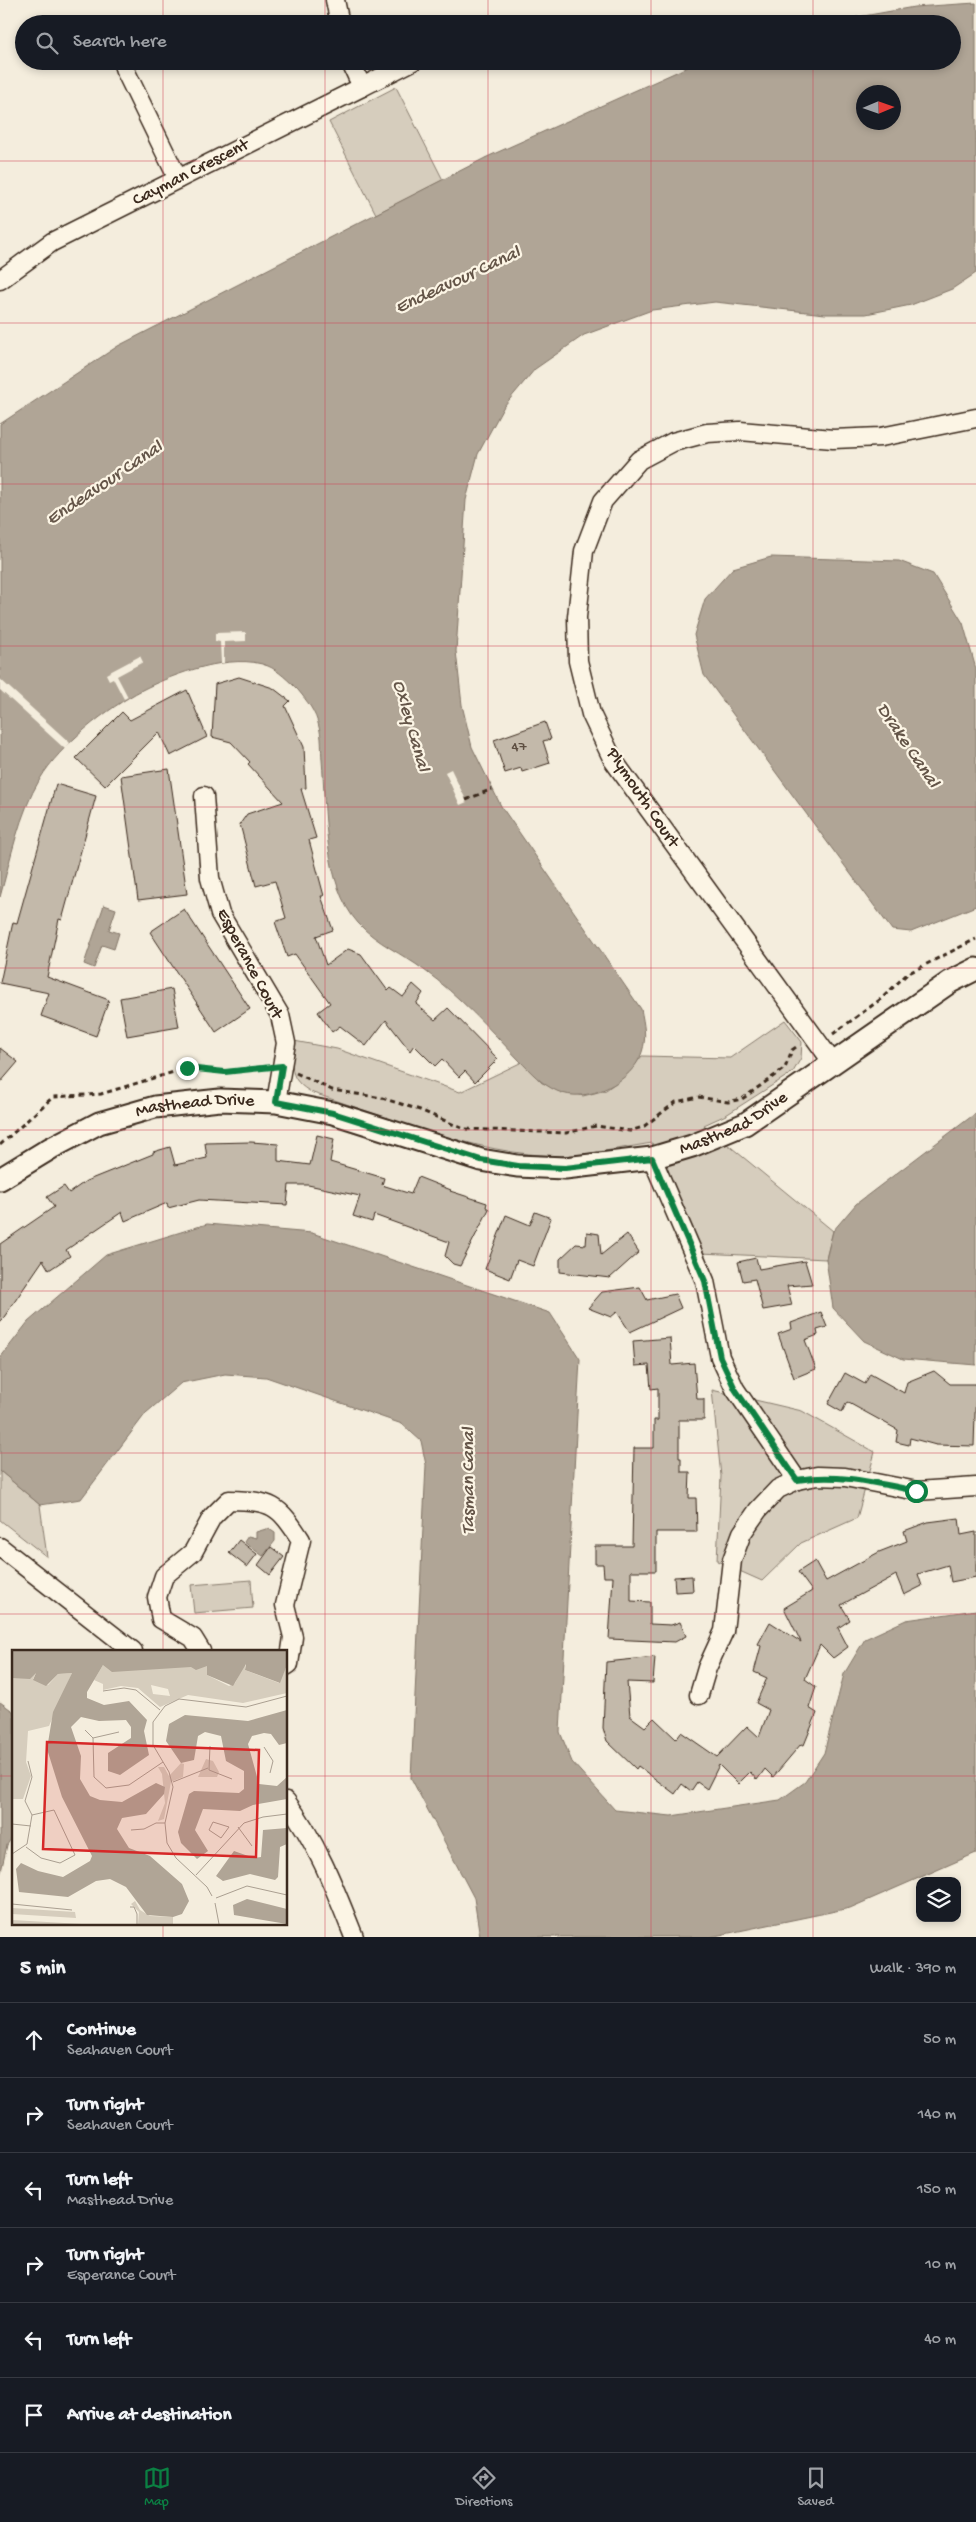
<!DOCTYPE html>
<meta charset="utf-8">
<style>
body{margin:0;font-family:"Gochi Hand",sans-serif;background:#20242c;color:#f1f3f6}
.controls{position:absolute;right:15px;bottom:15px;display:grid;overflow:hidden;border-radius:10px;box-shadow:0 2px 8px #0003}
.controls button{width:45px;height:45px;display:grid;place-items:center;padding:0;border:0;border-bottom:1px solid #363941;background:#171b24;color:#f1f3f6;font:25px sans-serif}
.compass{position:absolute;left:856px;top:85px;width:45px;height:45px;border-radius:50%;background:#171b24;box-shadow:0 2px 8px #0003;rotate:88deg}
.stop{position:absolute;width:15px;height:15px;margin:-11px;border:4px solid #0b8043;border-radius:50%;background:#fff}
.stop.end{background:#0b8043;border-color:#fff;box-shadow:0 1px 5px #0008}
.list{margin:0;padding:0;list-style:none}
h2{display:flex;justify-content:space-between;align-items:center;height:65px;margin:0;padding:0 20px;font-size:21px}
h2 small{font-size:16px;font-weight:400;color:#9ea1a6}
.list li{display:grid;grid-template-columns:32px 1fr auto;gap:15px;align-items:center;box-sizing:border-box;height:75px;padding:0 20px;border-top:1px solid #363941}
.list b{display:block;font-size:19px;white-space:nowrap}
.list p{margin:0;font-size:16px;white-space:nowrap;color:#9ea1a6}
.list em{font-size:16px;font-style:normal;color:#9ea1a6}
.icon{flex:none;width:28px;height:28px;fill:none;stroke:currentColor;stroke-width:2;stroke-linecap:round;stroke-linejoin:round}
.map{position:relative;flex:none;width:976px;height:1937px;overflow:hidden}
.search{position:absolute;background:#171b24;box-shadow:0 2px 8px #0003;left:15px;right:15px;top:15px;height:55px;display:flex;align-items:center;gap:12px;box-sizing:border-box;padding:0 18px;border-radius:28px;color:#9ea1a6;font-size:19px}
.sheet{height:515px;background:#171b24}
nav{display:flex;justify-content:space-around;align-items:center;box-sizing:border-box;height:70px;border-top:1px solid #363941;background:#171b24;font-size:14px;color:#9ea1a6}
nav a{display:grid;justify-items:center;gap:2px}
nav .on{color:#0b8043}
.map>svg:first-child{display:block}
.green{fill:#d6cdbd;stroke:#887c6e}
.water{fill:#b0a596;stroke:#817466;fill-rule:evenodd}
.pier{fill:#f4eddd}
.building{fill:#c3b9aa;stroke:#3b2a1e}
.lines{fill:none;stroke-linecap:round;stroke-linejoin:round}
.minor-casing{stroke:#3b2a1e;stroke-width:21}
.tertiary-casing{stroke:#3b2a1e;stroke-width:25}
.path{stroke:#3b2a1e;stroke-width:3;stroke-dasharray:5 4;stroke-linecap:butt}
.minor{stroke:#fcf5e5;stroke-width:18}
.tertiary{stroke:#fcf5e5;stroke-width:21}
.route{stroke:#0b8043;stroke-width:6}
.grid{fill:none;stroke:#d1495b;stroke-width:1;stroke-opacity:0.55}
.labels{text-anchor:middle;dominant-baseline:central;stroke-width:4.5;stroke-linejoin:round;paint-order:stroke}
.number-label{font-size:15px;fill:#5d4e41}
.street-label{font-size:18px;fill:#3b2a1e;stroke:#fcf5e5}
.water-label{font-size:19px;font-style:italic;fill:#645548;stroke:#fcf5e5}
.inset-road{fill:none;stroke:#aa9f91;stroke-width:1}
.view{fill:#d62828;fill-opacity:0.15;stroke:#d62828;stroke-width:2.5}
.inset-edge{fill:none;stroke:#3b2a1e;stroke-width:2.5}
</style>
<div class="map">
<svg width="976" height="1937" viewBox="0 0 976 1937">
<rect width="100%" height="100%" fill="#f4eddd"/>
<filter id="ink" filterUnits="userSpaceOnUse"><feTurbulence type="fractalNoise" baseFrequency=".02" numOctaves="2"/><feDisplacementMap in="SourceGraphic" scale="10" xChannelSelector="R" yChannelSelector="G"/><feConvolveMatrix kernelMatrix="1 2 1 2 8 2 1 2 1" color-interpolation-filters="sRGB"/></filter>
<g filter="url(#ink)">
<g class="green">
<path d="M396 87 443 180 376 214 329 122Z"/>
<path d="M785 1020 802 1042 801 1058 793 1072 726 1115 704 1125 833 1231 826 1259 701 1253 652 1143C627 1147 602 1152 577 1155 494 1162 392 1118 313 1093 287 1079 292 1067 294 1041L337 1049 460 1092 522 1062 542 1083 583 1096 606 1090 626 1075 642 1056 730 1058Z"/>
<path d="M712 1390 802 1411 875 1452 857 1518 801 1543 762 1581 717 1561 721 1476Z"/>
<path d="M0 1471 40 1505 47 1557 0 1520Z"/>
<path d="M251 1580 253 1608 194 1613 191 1585Z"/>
</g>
<g class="water">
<path d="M976 3V273L952 289 911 305 866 314H825L715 302 652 310 584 335 535 369 504 406 478 454 466 500 456 651 462 705 472 747 501 806 641 1009C644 1025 647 1037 642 1052 633 1082 586 1105 557 1091 541 1084 531 1072 519 1060 489 1029 460 996 424 970 403 954 376 943 358 923 323 884 326 809 322 760 321 749 322 737 319 727 316 712 307 701 298 690 290 682 278 670 268 666 233 652 173 674 142 690 108 708 60 745 40 779 19 814 11 858 0 897V424L118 346 487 157 701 61H952V24H819L914 7ZM864 92H894V122H864Z"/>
<path d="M771 557 899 561 933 574 963 623 976 669V906L911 932 892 930 704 675 694 635 705 599 733 568Z"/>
<path d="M104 905 116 909 109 930 119 933 114 949 102 945 94 968 84 964Z"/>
<path d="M976 1113V1365L903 1359 864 1341 833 1308 826 1259 833 1231 856 1204Z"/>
<path d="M207 1224 312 1233 550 1313 580 1359 560 1732 572 1762 615 1810 671 1816 780 1800 805 1782 824 1753 844 1674 865 1639 906 1620 976 1610V1853L850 1908 710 1937H480L474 1898 411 1778 426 1465 421 1441 402 1424 266 1377 225 1374 181 1383 146 1413 81 1499 40 1505 0 1471V1358L28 1322 106 1255Z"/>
<path d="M266 1529H269L275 1533V1541L263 1556 244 1542 248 1536 256 1538V1532Z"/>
<path d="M0 1702 14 1712V1834L7 1845 0 1876Z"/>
</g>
<g class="pier">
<path d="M246 632V641L224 642V663H221L220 642 215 641V633Z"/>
<path d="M140 656 143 662 117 676 128 697 124 699 113 678 109 680 106 674Z"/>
<path d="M0 679 70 743 65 749 0 690Z"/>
<path d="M451 769 467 802 460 805 445 772Z"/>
</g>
<g class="building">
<path d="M239 677 273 688 290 701 285 706 304 747 306 788 301 789 316 838 309 840 324 896H321L333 930 316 936 326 965 348 949 361 954 388 991 391 988 403 997 413 984 423 993 416 1004 435 1020 448 1008 498 1059 475 1082 465 1071 459 1077 442 1059 435 1066 414 1045 410 1051 386 1020 366 1046 340 1026 332 1032 318 1012 330 1003 295 954 287 957 275 922 286 918 275 881 256 886 240 824 247 814 283 802 248 764 250 762 231 742 212 737 215 684Z"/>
<path d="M187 690 207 737 170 756 159 732 105 786 76 758 122 712 130 720Z"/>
<path d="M545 722 551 739 543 741 550 763 522 772 521 768 505 773 494 740Z"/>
<path d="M169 769 187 894 138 900 121 776Z"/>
<path d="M56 784 96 796 62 920 59 919 47 977 109 1000 96 1036 41 1016 49 993 0 983 13 922 17 923Z"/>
<path d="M184 909 250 1009 216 1032 150 932Z"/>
<path d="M172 989 179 1027 127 1036 120 998Z"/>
<path d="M0 1048 18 1062 0 1083Z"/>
<path d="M317 1135 334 1139 330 1162 384 1178 382 1185 411 1194 418 1177 451 1190 450 1191 487 1203 486 1207 489 1209 460 1266 453 1264 445 1256 449 1242 374 1215 372 1222 353 1216 360 1196 308 1185H289L287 1205 199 1200 168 1208 167 1203 125 1221 122 1212 66 1250 70 1256 49 1270 43 1260 0 1323V1244L54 1207 47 1197 64 1186 69 1193 86 1181 153 1154V1152L170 1147 175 1165 207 1158 205 1143 251 1142 278 1144V1161L310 1165Z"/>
<path d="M535 1212 551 1218 533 1266 517 1260 510 1279 485 1269 506 1215 530 1225Z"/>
<path d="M587 1232 599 1234 601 1255 627 1234 639 1252 610 1278 560 1272V1259L576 1244 586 1245Z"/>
<path d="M756 1258 759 1269 805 1261 812 1284 787 1286 792 1305 763 1310 755 1279 743 1281 738 1262Z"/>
<path d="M640 1287 647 1300 675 1294 681 1308 630 1332 617 1312 611 1317 588 1308 602 1292Z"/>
<path d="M821 1312 827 1327 817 1330 818 1335 805 1340 816 1369 794 1378 778 1334 792 1329 791 1323Z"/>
<path d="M670 1338 672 1365 694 1363 697 1399H704V1420H679V1458H681V1472H690L689 1498H696L697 1532H656V1571H631V1601L650 1602V1624L671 1625 680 1622 686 1636 675 1642 609 1639 613 1577H604L603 1564H595V1546H632L634 1448H654V1420H658V1388L651 1389 649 1365 635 1366 633 1341Z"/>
<path d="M934 1371 950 1384H976L974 1446 936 1445 910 1438 909 1445 896 1442 898 1430 847 1402 842 1412 828 1404 845 1373 865 1384 870 1374 904 1393 907 1382Z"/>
<path d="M959 1518 961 1535 976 1532V1577L951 1582 948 1565 918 1574 922 1586 904 1595 896 1575 841 1605 850 1620 838 1628 848 1647 833 1658 820 1645 805 1679 816 1687 809 1708 817 1713 804 1745 801 1744 773 1777 765 1769 757 1780 750 1772 738 1784 719 1765 707 1789 697 1782 691 1791 682 1784 675 1794 638 1766 636 1769 607 1741 603 1728 606 1662 655 1657 653 1683 627 1682 630 1716 645 1727 654 1718 676 1739 681 1732 717 1757 747 1726 759 1737 769 1710 756 1703 767 1678 754 1672 761 1646 758 1644 770 1622 801 1642 784 1608 812 1591 798 1572 815 1561 826 1581 879 1552 907 1541 904 1531 928 1522Z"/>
<path d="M239 1540 257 1554 247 1567 229 1553Z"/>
<path d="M271 1547 284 1557 270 1575 258 1565Z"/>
<path d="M692 1576 693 1591 675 1592 674 1577Z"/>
</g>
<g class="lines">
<g class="minor-casing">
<g id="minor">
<path d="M335 0 340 24"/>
<path d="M124 68 178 179"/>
<path d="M362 87 413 61"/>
<path d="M0 280 52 242 362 87 350 61"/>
<path d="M204 796 210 878 220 914 280 1015 286 1043 276 1102"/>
<path d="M833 1063 613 760 591 714 578 661 577 617 584 551 603 501 639 460 673 442 707 433 740 431 833 439 881 437 976 418"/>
<path d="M652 1158 705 1281 720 1357 735 1389 797 1480"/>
<path d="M0 1547 133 1651"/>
<path d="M201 1651 193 1638 161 1619 157 1597 164 1576 193 1552 212 1517 229 1500C272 1501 278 1504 301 1540L285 1605 293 1637 289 1664 286 1666"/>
<path d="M699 1695 707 1668 724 1631 732 1560 742 1533 758 1510 778 1489 797 1480 817 1476 845 1477 917 1491 976 1487"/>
<path d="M286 1801C317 1842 335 1889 354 1937"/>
</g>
</g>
<g class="tertiary-casing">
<g id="tertiary">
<path id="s1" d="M0 1179 51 1148 99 1123 155 1107 220 1100 276 1102 333 1113 481 1160 517 1166 565 1168 652 1158 692 1146 745 1124 950 982 976 969"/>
</g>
</g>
<g class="path">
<path d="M466 800 492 789"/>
<path d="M833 1034 881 999 907 974 976 939"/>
<path d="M296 1073 332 1090 382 1098 420 1110 464 1129 566 1133 596 1126 630 1131 643 1127 676 1102 699 1097 728 1102 742 1099 785 1068 792 1050 799 1045"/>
<path d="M0 1145 53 1097 101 1094 187 1068 225 1072 266 1067"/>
</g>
<use href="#minor" class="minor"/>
<use href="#tertiary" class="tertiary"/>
</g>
</g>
<g class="lines" filter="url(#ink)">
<path class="route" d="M187 1068 225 1072 282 1066 276 1102 333 1113 481 1160 518 1166 565 1168 652 1158 705 1281 720 1357 735 1389 797 1480C838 1473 876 1483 916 1491"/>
</g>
<path class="grid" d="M163 0V24M325 0V24M488 0V24M651 0V24M813 0V24M163 61V1651M325 61V1937M488 61V1937M651 61V1937M813 61V1937M0 161H976M0 323H976M0 484H976M0 646H976M0 807H976M0 968H976M0 1130H976M0 1291H976M0 1453H976M0 1614H976M0 1776H14M286 1776H976M163 1923V1937"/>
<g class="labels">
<g class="number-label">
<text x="519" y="747">47</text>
</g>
<g class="street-label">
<text transform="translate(191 173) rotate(-27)">Cayman Crescent</text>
<text transform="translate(642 798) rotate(56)">Plymouth Court</text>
<text transform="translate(249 964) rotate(62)">Esperance Court</text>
<text stroke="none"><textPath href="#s1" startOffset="212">Masthead Drive</textPath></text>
<text stroke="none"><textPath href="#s1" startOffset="768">Masthead Drive</textPath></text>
</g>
<g class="water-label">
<text transform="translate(458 281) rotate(-25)">Endeavour Canal</text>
<text transform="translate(105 484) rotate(-34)">Endeavour Canal</text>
<text transform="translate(410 726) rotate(74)">Oxley Canal</text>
<text transform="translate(907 746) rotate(56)">Drake Canal</text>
<text transform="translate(469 1481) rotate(-90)">Tasman Canal</text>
</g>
</g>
<g transform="translate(12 1650)">
<rect width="275" height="275" fill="#f4eddd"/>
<path d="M233 13V20L267 33 275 15V43L231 53 176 45 148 57 126 38 109 36 91 40V34L82 30 91 15 196 16 195 25 217 36 223 33ZM139 35 156 39 158 46 141 44ZM0 23H24L21 29 36 35 46 24 60 23 37 76 16 81 14 112 19 126 11 149H0ZM194 109 201 111 207 122 205 127H186ZM169 113 172 114 171 127 159 132 152 169 146 171 153 153 150 124 146 117H152L157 126ZM123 251 128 260 138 266 161 267V274H126L127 262 119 254ZM0 258 63 262 64 268 0 264ZM0 270 70 274H73H0Z" fill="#d6cdbd" fill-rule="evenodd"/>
<path d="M0 1H275V15L268 33 233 20 234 14 221 36 195 25V16L184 20 179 17 100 22 91 15 75 42V48L92 55 117 51 135 70 132 81 137 105 108 125 96 121V103L119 88V77L114 70 87 71 69 67 59 77 69 106 68 129 78 146 88 150 110 152 144 133 153 137 152 144 134 164 110 168 105 179 117 198 138 206 170 234 177 251 170 264 161 267 135 265 114 237 98 229 84 231 56 247 7 242 4 219 9 213 26 221 51 227 78 211 80 206 50 147 35 99 41 62 60 23 46 24 34 36 21 30 24 23 18 29 0 28ZM275 60V93L267 95 259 84 252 83 240 86 236 94 247 134 265 136 275 127V149L241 155 228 161 191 159 183 180 196 201 185 209 169 193 166 182 177 144 182 141 227 143 232 139V121L214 111 209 86 193 82 186 86 182 110 169 113 154 91 157 74 173 65 236 71ZM275 178V194L268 197 266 227 263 230 238 224 211 231 204 226 222 201 242 208 249 207 251 180ZM235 249 275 259V274L222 265 221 255Z" fill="#b0a596"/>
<path class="inset-road" d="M91 41 112 38 124 40 148 60M73 80 81 88 107 82M81 88 82 127 94 138 117 135 151 112M198 96 197 120 220 129M252 97 261 111 258 123M161 132 196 118M13 151 20 127 16 111M201 172 217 177 209 188 197 180ZM0 174 19 176M226 177 240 196M119 180 132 179 144 173H153M14 197 29 208 48 213 63 205 42 160 20 165M0 204 15 194 20 165 13 151M184 225 232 173 251 167 275 164M200 246 195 237 164 208 155 193 153 173 161 137 157 122 141 95V72L153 56 167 49 234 57 275 46M204 248 235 236 275 245M203 253 207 274M0 254 60 260M118 257H122L125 264V274"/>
<path class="view" d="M35 92 247 100 244 207 31 199Z"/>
<rect width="275" height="275" class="inset-edge"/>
</g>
</svg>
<div class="controls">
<button><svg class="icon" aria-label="layers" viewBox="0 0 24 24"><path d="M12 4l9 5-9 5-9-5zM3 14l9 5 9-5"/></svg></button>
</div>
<svg class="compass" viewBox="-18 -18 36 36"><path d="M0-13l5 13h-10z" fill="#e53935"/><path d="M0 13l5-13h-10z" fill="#9ea1a6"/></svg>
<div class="stop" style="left:916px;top:1491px"></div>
<div class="stop end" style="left:187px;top:1068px"></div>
<div class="search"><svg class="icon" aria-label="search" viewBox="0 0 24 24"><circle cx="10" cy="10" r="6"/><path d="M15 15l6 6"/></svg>Search here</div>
</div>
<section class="sheet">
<h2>5 min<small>Walk · 390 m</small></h2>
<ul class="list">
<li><svg class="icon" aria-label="ahead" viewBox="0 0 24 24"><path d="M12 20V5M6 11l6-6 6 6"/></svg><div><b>Continue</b><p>Seahaven Court</p></div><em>50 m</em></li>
<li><svg class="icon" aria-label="right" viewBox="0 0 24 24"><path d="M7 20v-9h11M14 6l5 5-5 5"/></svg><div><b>Turn right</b><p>Seahaven Court</p></div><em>140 m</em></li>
<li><svg class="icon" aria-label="left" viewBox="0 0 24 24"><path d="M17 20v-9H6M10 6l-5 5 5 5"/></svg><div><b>Turn left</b><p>Masthead Drive</p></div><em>150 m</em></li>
<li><svg class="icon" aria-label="right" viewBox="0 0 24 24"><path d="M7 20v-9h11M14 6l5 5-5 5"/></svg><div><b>Turn right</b><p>Esperance Court</p></div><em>10 m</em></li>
<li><svg class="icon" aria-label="left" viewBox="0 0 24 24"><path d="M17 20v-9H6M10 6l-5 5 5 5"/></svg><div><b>Turn left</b></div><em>40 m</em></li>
<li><svg class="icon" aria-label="arrive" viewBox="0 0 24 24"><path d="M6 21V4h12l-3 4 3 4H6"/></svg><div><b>Arrive at destination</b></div></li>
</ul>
</section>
<nav>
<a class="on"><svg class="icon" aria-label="map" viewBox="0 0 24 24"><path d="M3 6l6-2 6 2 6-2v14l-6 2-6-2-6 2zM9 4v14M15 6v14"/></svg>Map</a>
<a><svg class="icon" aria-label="directions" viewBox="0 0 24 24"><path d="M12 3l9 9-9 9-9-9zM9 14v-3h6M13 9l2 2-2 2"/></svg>Directions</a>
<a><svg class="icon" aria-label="saved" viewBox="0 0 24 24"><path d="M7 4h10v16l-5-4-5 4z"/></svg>Saved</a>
</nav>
